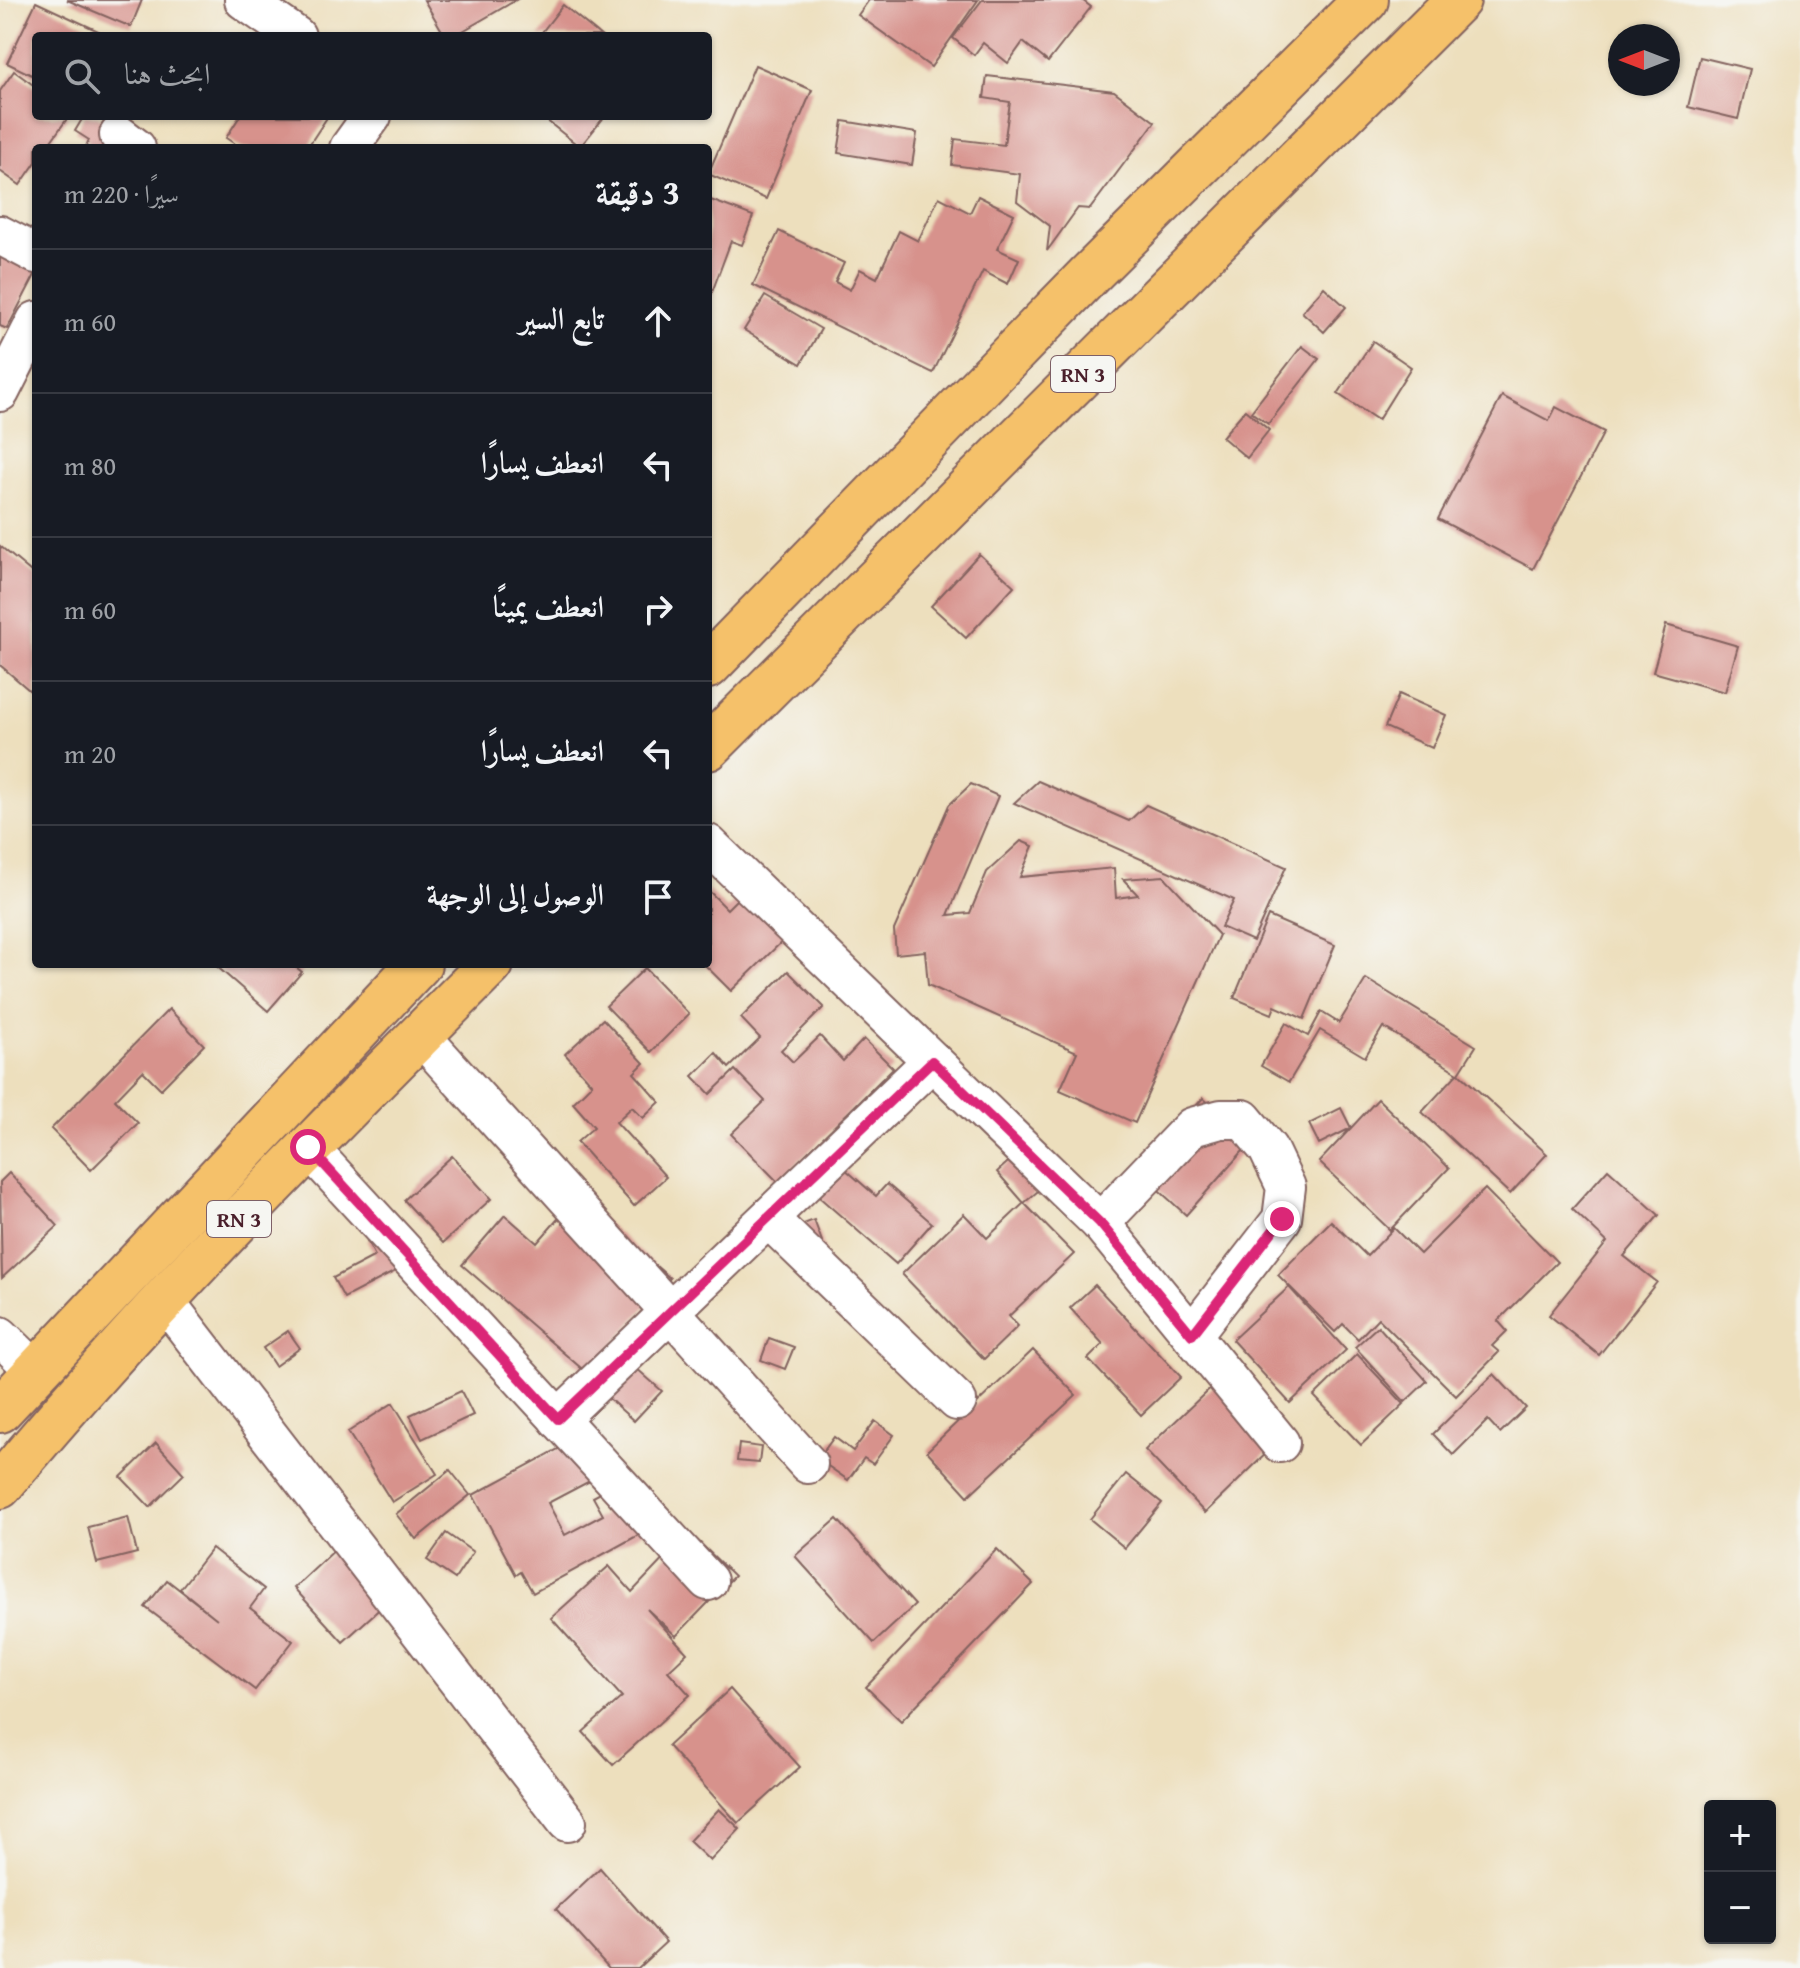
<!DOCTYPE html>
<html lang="ar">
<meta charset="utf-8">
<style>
body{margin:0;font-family:"Gentium Book Plus",Amiri,serif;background:#242831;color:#f1f3f6;direction:rtl}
.controls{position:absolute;right:24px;bottom:24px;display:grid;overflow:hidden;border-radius:8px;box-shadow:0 2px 6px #0004}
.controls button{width:72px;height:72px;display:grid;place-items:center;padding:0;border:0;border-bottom:2px solid #363941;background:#171b24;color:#f1f3f6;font:40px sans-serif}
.compass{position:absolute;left:1608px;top:24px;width:72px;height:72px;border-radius:50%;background:#171b24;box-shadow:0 2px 6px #0004;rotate:270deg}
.stop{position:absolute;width:24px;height:24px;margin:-18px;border:6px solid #db2777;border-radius:50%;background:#fff}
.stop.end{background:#db2777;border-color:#fff;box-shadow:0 2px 8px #0008}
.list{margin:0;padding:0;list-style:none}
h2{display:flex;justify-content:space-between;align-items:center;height:104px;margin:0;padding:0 32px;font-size:34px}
h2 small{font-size:26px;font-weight:400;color:#9ea1a6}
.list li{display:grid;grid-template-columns:52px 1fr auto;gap:24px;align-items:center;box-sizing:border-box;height:144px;padding:0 32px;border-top:2px solid #363941}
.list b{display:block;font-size:30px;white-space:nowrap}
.list em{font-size:26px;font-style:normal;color:#9ea1a6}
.icon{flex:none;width:44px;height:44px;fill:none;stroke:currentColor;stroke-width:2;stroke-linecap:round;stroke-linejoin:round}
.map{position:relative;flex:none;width:1800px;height:1968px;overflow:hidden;direction:ltr}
.search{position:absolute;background:#171b24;box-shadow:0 2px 6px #0004;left:32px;top:32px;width:680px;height:88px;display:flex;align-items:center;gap:20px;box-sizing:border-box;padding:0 28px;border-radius:8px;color:#9ea1a6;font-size:30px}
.panel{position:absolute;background:#171b24;box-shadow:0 2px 6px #0004;left:32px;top:144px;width:680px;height:824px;border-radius:8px;direction:rtl}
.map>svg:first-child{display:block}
.building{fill:#d7928c}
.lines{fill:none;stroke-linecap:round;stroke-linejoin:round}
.street-casing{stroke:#83625e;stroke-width:42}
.highway-casing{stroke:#83625e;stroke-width:48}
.street{stroke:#fff;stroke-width:38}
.highway{stroke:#f5c16b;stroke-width:44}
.route{stroke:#db2777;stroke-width:10}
.labels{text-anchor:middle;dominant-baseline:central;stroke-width:8;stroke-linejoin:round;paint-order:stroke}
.shield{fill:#f6f6f2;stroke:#7e6067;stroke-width:2}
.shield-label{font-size:22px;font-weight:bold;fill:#4a1f2b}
</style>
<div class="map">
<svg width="1800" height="1968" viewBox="0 0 1800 1968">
<rect width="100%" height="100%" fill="#f6f6f2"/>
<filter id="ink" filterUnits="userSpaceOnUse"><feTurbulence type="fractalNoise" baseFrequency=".0125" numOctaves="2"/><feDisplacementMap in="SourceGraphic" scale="16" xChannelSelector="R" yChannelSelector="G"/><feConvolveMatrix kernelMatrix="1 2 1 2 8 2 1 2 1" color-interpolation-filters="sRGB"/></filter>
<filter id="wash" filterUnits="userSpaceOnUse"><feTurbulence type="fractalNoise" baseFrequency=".006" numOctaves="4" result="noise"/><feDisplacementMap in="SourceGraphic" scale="32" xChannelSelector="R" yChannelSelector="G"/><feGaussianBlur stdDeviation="1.8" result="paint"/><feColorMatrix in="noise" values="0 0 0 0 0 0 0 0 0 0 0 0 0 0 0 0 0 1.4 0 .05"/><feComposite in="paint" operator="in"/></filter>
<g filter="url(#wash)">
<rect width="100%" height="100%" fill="#eddfbd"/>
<g id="blocks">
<g class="building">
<path d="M67 0H142L131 27Z"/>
<path d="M424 0H516L454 36H445Z"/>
<path d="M869 0H978L931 67 858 15Z"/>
<path d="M982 0H1082L1091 7 1048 62 1023 42 1008 63 983 43 974 55 953 38Z"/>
<path d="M36 2 109 36H36V77L7 63Z"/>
<path d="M563 5 601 36H539Z"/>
<path d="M1700 57 1750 69 1738 119 1688 107Z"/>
<path d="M755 65 812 90 766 199 708 174Z"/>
<path d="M14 71 36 87V116H69L46 148H36V162L20 185 0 171V91Z"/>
<path d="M987 76 1114 91 1155 122 1090 209 1078 208 1047 251 1050 226 1017 201 1020 174 952 165 955 139 1004 145 1010 102 984 98Z"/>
<path d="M84 116H97L151 148H85L89 140 75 131Z"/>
<path d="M240 116H328L307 148H241L226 138Z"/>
<path d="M541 116H605L580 147Z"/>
<path d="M843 121 917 133 912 165 838 153Z"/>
<path d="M978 196 1014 214 997 249 1019 259 1008 284 983 271 933 373 753 285 779 231 844 263 835 282 850 290 860 269 877 278 899 231 918 241 939 197 970 213Z"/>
<path d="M708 199 753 216 742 245 731 241 708 303Z"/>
<path d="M0 230 36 249V273L7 329 0 326Z"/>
<path d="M1324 287 1346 307 1324 332 1302 312Z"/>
<path d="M765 296 821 329 801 364 744 330Z"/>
<path d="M1373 341 1411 367 1378 420 1338 394Z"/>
<path d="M1302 346 1319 359 1268 424 1251 412Z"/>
<path d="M1502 396 1549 421 1556 407 1604 432 1533 569 1438 519Z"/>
<path d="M1245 410 1269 430 1247 458 1222 437Z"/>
<path d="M0 546 36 576V696L0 665Z"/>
<path d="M979 554 1014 586 966 638 931 606Z"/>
<path d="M1666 625 1738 646 1725 692 1653 672Z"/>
<path d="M1399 694 1446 715 1432 748 1385 727Z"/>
<path d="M1038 781 1129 821 1146 805 1286 867 1253 941 1221 927 1234 900 1014 803Z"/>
<path d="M971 784 998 796 948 915 970 913 987 872 1021 841 1033 846 1020 877 1114 868 1116 898 1138 895 1123 879 1164 876 1219 935 1135 1123 1060 1090 1077 1052 928 985 925 951 896 954 894 930 949 805Z"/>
<path d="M753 883 797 927 731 991 704 964H708V890L727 909Z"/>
<path d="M1268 916 1335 945 1304 1019 1275 1006 1272 1014 1234 998Z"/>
<path d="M214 964H292L302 972 268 1011Z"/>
<path d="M645 968 689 1014 651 1052 606 1006Z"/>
<path d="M788 971 824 1007 781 1050 793 1062 820 1036 843 1061 864 1039 893 1068 778 1182 731 1134 765 1101 735 1070 710 1094 693 1076 716 1053 729 1068 760 1038 741 1018Z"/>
<path d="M1366 979 1476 1046 1459 1073 1547 1154 1510 1194 1422 1112 1458 1073 1383 1027 1365 1057 1320 1030 1289 1082 1261 1066 1286 1023 1308 1036 1321 1012 1339 1023Z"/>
<path d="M169 1009 204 1045 161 1089 143 1071 115 1100 138 1123 91 1170 51 1129Z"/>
<path d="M603 1019 644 1063 634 1073 660 1102 643 1118 632 1107 616 1122 666 1177 634 1206 577 1142 594 1127 573 1103 592 1084 565 1054Z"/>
<path d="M1203 1098 1251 1142 1186 1215 1138 1171Z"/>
<path d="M1378 1099 1449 1168 1390 1230 1319 1162 1351 1128 1319 1144 1309 1124 1341 1108 1351 1128Z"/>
<path d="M1029 1143 1057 1175 1024 1203 1074 1254 1009 1316 1018 1326 984 1359 902 1274 964 1214 987 1238 1024 1203 997 1172Z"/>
<path d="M452 1156 491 1199 443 1243 404 1200Z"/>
<path d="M836 1161 876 1196 887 1184 932 1223 896 1264 811 1190Z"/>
<path d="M1608 1169 1659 1215 1624 1256 1657 1282 1599 1355 1549 1315 1607 1242 1572 1209Z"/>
<path d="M9 1173 58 1226 2 1278 0 1182Z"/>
<path d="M1485 1189 1557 1262 1498 1321 1507 1331 1492 1346 1499 1352 1456 1396 1378 1318 1358 1339 1343 1324 1335 1332 1278 1275 1331 1221 1367 1256 1394 1228 1420 1254Z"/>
<path d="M577 1197 670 1278 588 1374 462 1265 505 1215 537 1243Z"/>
<path d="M814 1220 826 1252 793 1228Z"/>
<path d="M393 1228 411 1263 344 1298 333 1278 375 1256 367 1241Z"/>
<path d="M1095 1285 1181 1377 1141 1415 1088 1359 1103 1344 1070 1308Z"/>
<path d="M1289 1287 1346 1350 1290 1403 1232 1340Z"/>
<path d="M1378 1326 1427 1381 1405 1402 1355 1347Z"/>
<path d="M288 1331 300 1348 275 1366 263 1348Z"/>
<path d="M769 1338 794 1347 785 1369 761 1360Z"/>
<path d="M1033 1350 1076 1395 968 1496 927 1451Z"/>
<path d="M1357 1354 1404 1404 1361 1445 1314 1396Z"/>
<path d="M635 1367 662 1391 634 1421 607 1397Z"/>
<path d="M1494 1374 1526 1408 1500 1433 1488 1420 1453 1455 1433 1434Z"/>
<path d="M1221 1378 1280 1440 1205 1513 1145 1450Z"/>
<path d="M461 1391 473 1415 422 1439 410 1415Z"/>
<path d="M393 1403 437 1474 392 1502 348 1432Z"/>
<path d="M875 1421 894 1435 873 1464 864 1458 848 1480 818 1459 834 1437 853 1451Z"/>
<path d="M584 1435 605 1473 548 1503 565 1535 603 1515 593 1497 627 1479 653 1527 533 1593 521 1572 516 1575 473 1495Z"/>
<path d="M156 1443 184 1474 150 1507 121 1477Z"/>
<path d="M739 1444 761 1447 759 1463 737 1461Z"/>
<path d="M450 1470 470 1495 416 1539 396 1514Z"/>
<path d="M1126 1474 1162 1503 1125 1548 1090 1519Z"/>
<path d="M128 1517 137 1553 97 1563 88 1527Z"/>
<path d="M837 1519 915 1605 874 1643 795 1556Z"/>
<path d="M689 1532 734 1576 676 1636 647 1609 687 1653 668 1671 690 1695 613 1765 583 1732 622 1697 551 1618 609 1566 632 1592Z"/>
<path d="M353 1533 385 1604 343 1642 294 1588Z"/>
<path d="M446 1533 473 1552 455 1579 427 1560Z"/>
<path d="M212 1548 264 1589 250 1608 293 1641 255 1690 145 1607 167 1580 217 1619 180 1589Z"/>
<path d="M997 1549 1033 1584 901 1721 866 1687Z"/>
<path d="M730 1689 800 1767 738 1823 668 1746Z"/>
<path d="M719 1809 740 1829 710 1861 689 1841Z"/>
<path d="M600 1868 666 1942 638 1968H609L556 1909Z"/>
</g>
</g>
</g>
<g filter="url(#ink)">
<use href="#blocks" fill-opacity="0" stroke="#83625e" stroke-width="2"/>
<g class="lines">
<g class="street-casing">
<g id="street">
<path d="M244 0 296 36"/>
<path d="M119 135 136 148"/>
<path d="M349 148 372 116"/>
<path d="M0 235 36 254"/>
<path d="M0 392 36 321"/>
<path d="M708 844 1100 1223 1192 1127 1221 1119H1243L1268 1149 1286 1187 1282 1219 1192 1335"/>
<path d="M420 1035 808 1464"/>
<path d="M308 1147 708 1581"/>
<path d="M769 1219 957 1401"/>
<path d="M1100 1223 1280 1443"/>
<path d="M165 1301 567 1822"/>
<path d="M0 1336 35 1370"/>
<path d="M558 1419 932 1061"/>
</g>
</g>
<g class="highway-casing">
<g id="highway">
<path d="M708 666 1088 276 1366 0"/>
<path d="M708 748 1458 0"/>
<path d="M0 1410 419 964"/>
<path d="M0 1486C153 1302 322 1133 491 964"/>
</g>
</g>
<use href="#street" class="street"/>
<use href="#highway" class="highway"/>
</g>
</g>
<g class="lines" filter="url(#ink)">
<path class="route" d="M308 1147 558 1419 932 1061 1100 1223 1192 1335 1282 1219"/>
</g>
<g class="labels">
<g class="shield">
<rect x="1051" y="356" width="64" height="36" rx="6"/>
<rect x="207" y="1201" width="64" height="36" rx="6"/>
</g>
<g class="shield-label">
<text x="1083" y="374">RN 3</text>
<text x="239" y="1219">RN 3</text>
</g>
</g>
</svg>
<div class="controls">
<button>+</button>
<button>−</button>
</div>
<svg class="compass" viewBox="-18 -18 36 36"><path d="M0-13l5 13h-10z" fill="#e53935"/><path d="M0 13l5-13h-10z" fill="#9ea1a6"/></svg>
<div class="stop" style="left:308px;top:1147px"></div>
<div class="stop end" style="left:1282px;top:1219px"></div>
<div class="search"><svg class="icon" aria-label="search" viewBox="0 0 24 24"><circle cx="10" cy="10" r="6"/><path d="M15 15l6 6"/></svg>ابحث هنا</div>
<section class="panel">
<h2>3 دقيقة<small>سيرًا · 220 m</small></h2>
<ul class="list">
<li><svg class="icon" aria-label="ahead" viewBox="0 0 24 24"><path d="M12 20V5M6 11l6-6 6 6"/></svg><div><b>تابع السير</b></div><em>60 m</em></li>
<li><svg class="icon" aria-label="left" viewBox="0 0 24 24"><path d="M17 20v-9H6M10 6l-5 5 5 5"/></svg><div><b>انعطف يسارًا</b></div><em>80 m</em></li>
<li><svg class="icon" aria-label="right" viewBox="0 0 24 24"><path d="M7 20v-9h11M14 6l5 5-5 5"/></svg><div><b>انعطف يمينًا</b></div><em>60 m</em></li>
<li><svg class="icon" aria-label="left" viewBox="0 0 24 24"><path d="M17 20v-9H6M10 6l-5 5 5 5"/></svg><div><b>انعطف يسارًا</b></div><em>20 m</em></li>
<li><svg class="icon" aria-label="arrive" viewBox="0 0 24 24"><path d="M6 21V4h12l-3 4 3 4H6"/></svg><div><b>الوصول إلى الوجهة</b></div></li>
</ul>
</section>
</div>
